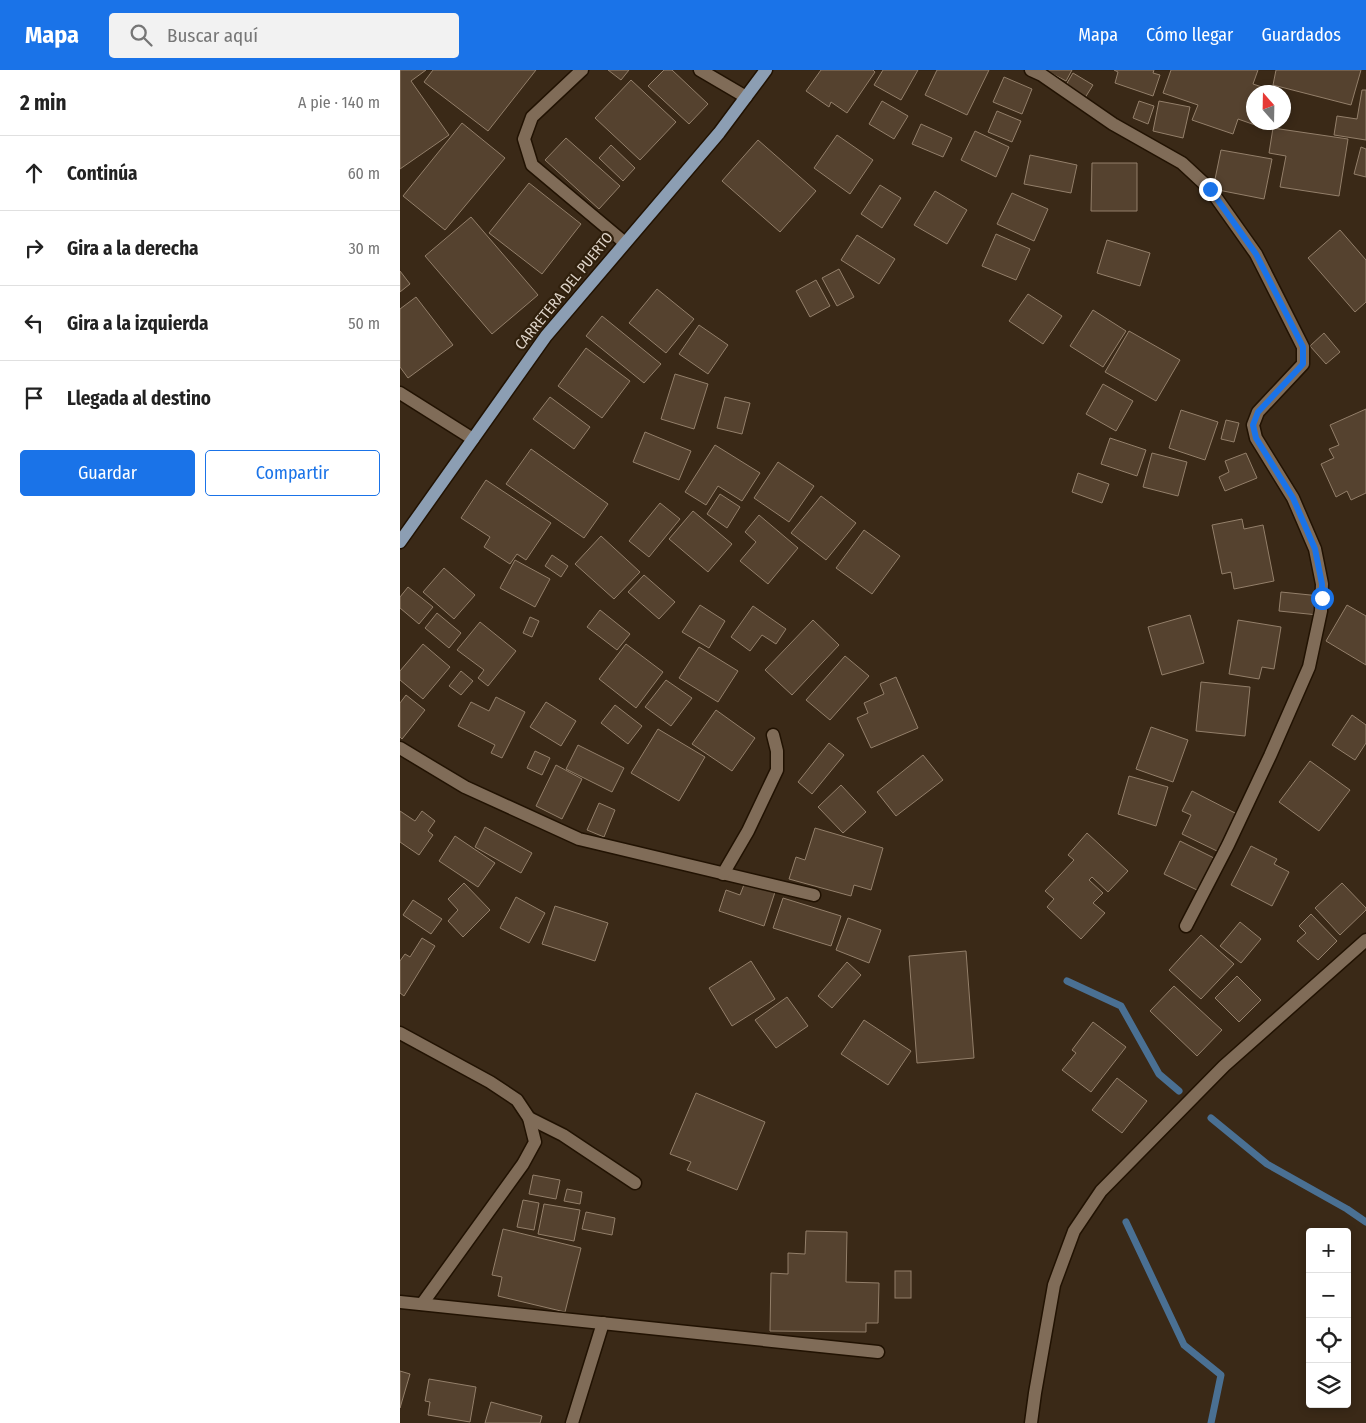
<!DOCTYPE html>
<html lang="es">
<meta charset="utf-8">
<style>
body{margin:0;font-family:"Fira Sans Condensed",sans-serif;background:#f2f2f2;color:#222}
.controls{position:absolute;right:15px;bottom:15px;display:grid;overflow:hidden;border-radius:5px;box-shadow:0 2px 8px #0003}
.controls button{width:45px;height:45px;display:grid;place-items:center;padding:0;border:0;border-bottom:1px solid #e0e0e0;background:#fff;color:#222;font:25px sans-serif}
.compass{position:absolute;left:846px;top:15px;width:45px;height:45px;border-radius:50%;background:#fff;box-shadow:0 2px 8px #0003;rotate:340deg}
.stop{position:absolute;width:15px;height:15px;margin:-11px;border:4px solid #1a73e8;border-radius:50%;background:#fff}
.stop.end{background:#1a73e8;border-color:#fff;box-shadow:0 1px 5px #0008}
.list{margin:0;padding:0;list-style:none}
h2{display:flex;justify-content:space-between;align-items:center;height:65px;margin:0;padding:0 20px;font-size:21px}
h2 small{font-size:16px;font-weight:400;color:#767676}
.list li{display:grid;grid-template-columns:32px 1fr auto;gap:15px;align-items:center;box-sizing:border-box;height:75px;padding:0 20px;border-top:1px solid #e0e0e0}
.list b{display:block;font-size:19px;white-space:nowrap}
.list em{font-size:16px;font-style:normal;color:#767676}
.actions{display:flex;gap:10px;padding:15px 20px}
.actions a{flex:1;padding:11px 0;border:1px solid #1a73e8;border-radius:5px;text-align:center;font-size:18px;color:#1a73e8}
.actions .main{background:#1a73e8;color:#fff}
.icon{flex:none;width:28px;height:28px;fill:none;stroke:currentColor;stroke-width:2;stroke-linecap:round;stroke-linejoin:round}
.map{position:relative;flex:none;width:966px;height:1353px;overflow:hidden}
header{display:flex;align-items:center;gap:30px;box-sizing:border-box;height:70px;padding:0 25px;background:#1a73e8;color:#fff}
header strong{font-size:24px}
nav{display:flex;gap:28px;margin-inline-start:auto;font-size:18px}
.search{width:350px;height:45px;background:#f2f2f2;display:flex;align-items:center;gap:12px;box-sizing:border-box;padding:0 18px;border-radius:5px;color:#767676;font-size:19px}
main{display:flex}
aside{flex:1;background:#fff}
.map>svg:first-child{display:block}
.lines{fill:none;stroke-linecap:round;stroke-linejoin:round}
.stream{stroke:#4a7093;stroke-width:7}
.building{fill:#55422f;stroke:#937f6a}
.minor-casing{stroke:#211202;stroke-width:15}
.major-casing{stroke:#211202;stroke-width:15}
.minor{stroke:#806c58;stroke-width:12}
.major{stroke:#8c9eb3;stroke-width:12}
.route{stroke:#1a73e8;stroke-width:6}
.labels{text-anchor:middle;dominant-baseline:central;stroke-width:4.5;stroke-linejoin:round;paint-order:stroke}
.street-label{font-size:15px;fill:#ded3c8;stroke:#30200d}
</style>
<header>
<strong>Mapa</strong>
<div class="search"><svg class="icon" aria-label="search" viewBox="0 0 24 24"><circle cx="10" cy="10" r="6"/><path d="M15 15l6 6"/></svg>Buscar aquí</div>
<nav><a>Mapa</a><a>Cómo llegar</a><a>Guardados</a></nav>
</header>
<main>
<aside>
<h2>2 min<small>A pie · 140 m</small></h2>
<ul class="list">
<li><svg class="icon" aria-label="ahead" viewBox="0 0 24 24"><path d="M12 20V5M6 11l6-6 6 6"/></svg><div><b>Continúa</b></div><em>60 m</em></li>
<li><svg class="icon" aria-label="right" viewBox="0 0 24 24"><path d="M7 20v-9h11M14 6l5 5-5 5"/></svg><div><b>Gira a la derecha</b></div><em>30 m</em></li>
<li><svg class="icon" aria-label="left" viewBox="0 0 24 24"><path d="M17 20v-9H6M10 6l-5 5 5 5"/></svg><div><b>Gira a la izquierda</b></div><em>50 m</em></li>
<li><svg class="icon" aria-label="arrive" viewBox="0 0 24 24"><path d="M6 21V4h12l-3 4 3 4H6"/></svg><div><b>Llegada al destino</b></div></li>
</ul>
<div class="actions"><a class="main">Guardar</a><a>Compartir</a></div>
</aside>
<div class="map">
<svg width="966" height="1353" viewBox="0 0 966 1353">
<rect width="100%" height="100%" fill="#3a2917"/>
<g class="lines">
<g class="stream">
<path d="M667 911 721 936 759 1004 779 1021"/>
<path d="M811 1048 867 1094 947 1139 966 1152"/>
<path d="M726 1152 784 1275 821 1305 811 1353"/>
</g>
</g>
<g class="building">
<path d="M0 0H26L11 11 49 65 0 99Z"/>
<path d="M33 0H136L88 61 24 12Z"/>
<path d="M208 0H229L221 10Z"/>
<path d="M264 0H272L308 34 289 54 248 16Z"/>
<path d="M421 0H473L475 2 447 43 431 32 429 37 406 21Z"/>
<path d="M483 0H518L501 30 474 15Z"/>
<path d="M537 0H589L567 45 525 25Z"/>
<path d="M645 0H672L666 11Z"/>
<path d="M714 0H754L753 3 760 5 753 26 715 13 718 2Z"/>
<path d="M771 0H858L853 14 871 20 870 22H854V52H859L858 56 838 49 833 64 792 50 798 35 763 23Z"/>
<path d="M876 0H961L951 35 873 15Z"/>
<path d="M673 3 693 15 683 31 663 20Z"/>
<path d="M604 7 632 19 622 44 593 32Z"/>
<path d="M231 10 276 52 240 90 195 48Z"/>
<path d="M962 20H966V70L934 65 937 46 957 49Z"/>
<path d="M482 31 508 46 494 69 469 54Z"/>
<path d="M739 31 754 36 748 54 733 48Z"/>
<path d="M759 31 790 37 783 68 753 61Z"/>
<path d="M597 41 621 51 612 72 588 62Z"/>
<path d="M62 53 105 88 45 160 3 126Z"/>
<path d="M521 54 552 68 543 87 512 74Z"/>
<path d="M873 58 948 69 939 126 880 117 886 86 869 83Z"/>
<path d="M575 61 609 77 596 107 561 90Z"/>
<path d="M437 65 473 90 450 124 414 98Z"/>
<path d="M166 68 220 116 199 139 145 90Z"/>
<path d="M358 70 416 121 380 162 322 111Z"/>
<path d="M211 75 235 98 223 111 199 88Z"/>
<path d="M961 77 966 79V107L954 104Z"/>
<path d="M821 80 872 89 864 129 813 119Z"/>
<path d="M630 85 677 95 671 123 624 114Z"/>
<path d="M692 93H737V141H691Z"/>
<path d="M129 113 181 154 142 204 89 163Z"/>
<path d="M480 115 501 128 482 158 461 144Z"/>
<path d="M535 121 567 140 547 174 514 155Z"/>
<path d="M612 123 648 139 634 171 597 154Z"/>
<path d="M71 147 138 225 92 264 25 186Z"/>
<path d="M940 160 966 190V232L955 242 908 188Z"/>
<path d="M596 164 630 179 616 210 582 196Z"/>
<path d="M457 165 495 189 479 214 441 190Z"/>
<path d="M707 170 750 183 740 216 697 203Z"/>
<path d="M439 199 454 227 437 236 422 208Z"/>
<path d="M0 201 10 214 0 222Z"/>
<path d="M416 210 430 236 410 247 396 221Z"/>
<path d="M257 219 294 249 266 283 229 253Z"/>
<path d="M628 224 662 246 643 274 609 251Z"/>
<path d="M16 227 53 275 8 308 0 297V239Z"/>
<path d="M693 240 726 261 703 297 670 276Z"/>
<path d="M202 246 261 294 244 313 186 266Z"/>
<path d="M299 255 328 275 308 304 279 284Z"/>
<path d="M729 261 780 290 756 331 705 302Z"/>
<path d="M924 263 940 282 926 294 910 276Z"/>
<path d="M186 278 230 311 202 348 158 316Z"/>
<path d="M275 304 308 314 294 359 261 349Z"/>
<path d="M703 314 733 331 716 361 686 344Z"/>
<path d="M150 327 190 357 174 379 133 349Z"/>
<path d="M325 327 350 333 342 364 317 358Z"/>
<path d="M966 339V423L951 430 947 421 936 427 921 394 934 388 929 379 939 375 930 355Z"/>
<path d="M781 340 818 352 805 390 769 378Z"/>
<path d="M826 350 839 353 834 372 821 369Z"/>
<path d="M245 362 291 381 279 410 233 392Z"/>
<path d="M710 368 746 380 737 406 701 394Z"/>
<path d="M315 375 360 403 342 431 318 416 306 435 285 422Z"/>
<path d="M131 379 208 434 184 468 106 414Z"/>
<path d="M752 383 787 392 778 426 743 417Z"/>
<path d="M846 383 857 408 825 421 819 407 829 402 825 391Z"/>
<path d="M378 392 414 416 389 452 354 428Z"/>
<path d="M678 403 709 414 702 433 672 422Z"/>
<path d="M86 410 151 453 126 490 117 484 110 494 84 477 90 467 61 448Z"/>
<path d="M320 424 340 437 327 458 307 444Z"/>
<path d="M421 426 456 453 426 490 391 463Z"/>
<path d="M260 433 280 449 249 487 229 471Z"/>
<path d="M293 441 332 474 308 502 269 469Z"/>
<path d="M359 445 398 478 368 514 340 491 356 472 345 462Z"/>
<path d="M842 449 844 459 863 455 874 511 834 519 831 502 822 504 812 455Z"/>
<path d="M464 460 500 486 472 524 436 498Z"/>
<path d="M201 466 240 502 214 529 175 494Z"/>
<path d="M152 485 168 496 161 507 145 496Z"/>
<path d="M115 490 150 509 135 537 100 518Z"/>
<path d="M44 498 75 525 54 549 23 522Z"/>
<path d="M244 505 275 532 259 549 228 522Z"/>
<path d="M8 517 33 537 19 554 0 538V527Z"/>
<path d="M881 522 920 526 918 545 879 541Z"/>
<path d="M300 535 325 551 309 578 282 562Z"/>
<path d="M947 535 966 546V595L926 571Z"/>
<path d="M353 536 386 559 376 574 362 565 350 581 331 567Z"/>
<path d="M200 540 230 564 217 580 187 557Z"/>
<path d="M37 543 61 563 49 578 25 558Z"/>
<path d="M790 545 804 593 762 605 748 557Z"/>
<path d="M130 547 139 551 132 567 123 563Z"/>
<path d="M413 550 439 575 392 625 365 600Z"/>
<path d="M838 550 881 557 874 599 862 597 859 609 829 604Z"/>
<path d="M80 552 116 581 88 616 78 608 84 600 57 580Z"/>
<path d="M23 574 50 597 23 629 0 610V601Z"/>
<path d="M226 574 263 602 236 638 199 609Z"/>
<path d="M299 577 338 601 318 632 279 608Z"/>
<path d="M445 586 469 606 430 650 406 630Z"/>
<path d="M61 601 73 611 61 625 49 616Z"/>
<path d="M496 607 518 658 471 678 457 648 468 643 464 633 484 624 480 614Z"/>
<path d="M266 610 292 628 271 656 245 637Z"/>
<path d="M801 612 850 617 845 666 796 661Z"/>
<path d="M6 625 25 640 2 669 0 667V633Z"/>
<path d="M96 627 125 642 102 688 91 683 95 675 58 656 71 632 89 641Z"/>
<path d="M146 632 176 651 161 676 130 657Z"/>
<path d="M215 635 242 656 228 674 201 653Z"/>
<path d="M316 640 355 668 332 701 292 674Z"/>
<path d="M952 645 966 655V673L955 690 932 675Z"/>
<path d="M751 657 788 670 773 712 736 699Z"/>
<path d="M258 659 305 687 279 731 231 703Z"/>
<path d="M429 673 444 685 412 724 398 712Z"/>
<path d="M178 675 224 698 212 722 166 699Z"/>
<path d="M135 681 150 688 142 705 127 698Z"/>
<path d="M523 685 543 710 496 746 477 722Z"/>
<path d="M910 691 950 720 919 761 879 732Z"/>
<path d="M156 695 182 709 162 749 136 736Z"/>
<path d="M729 706 768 717 756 756 718 744Z"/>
<path d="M441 715 466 742 443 763 418 737Z"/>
<path d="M792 721 837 744 819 782 782 764 791 745 782 741Z"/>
<path d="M199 733 215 740 204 767 187 760Z"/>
<path d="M0 741 15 751 22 741 35 751 28 761 33 765 19 785 0 772Z"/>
<path d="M85 757 132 783 121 803 75 777Z"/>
<path d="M415 758 483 778 471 820 454 815 451 826 389 809 396 787 405 790Z"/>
<path d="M687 763 728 801 708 822 692 807 689 810 703 823 693 833 705 843 681 869 647 837 654 829 645 821 674 790 668 785Z"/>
<path d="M55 766 95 793 78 817 39 791Z"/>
<path d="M780 771 816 789 799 821 764 804Z"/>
<path d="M851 776 877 789 874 794 889 802 872 836 831 815Z"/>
<path d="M345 812 375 822 364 856 319 841 326 820 340 825Z"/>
<path d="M64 813 90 840 63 867 48 851 58 840 48 829Z"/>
<path d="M942 813 966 838V840L940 865 915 838Z"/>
<path d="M116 827 145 843 129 873 100 858Z"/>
<path d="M383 828 441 846 431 876 373 858Z"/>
<path d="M13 830 42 849 31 864 3 845Z"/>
<path d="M155 836 208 853 195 891 142 874Z"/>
<path d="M911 844 937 871 918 890 897 871 906 863 899 856Z"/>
<path d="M448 848 481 860 469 893 436 880Z"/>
<path d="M840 852 861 869 841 893 820 876Z"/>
<path d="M801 865 834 894 801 929 769 900Z"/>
<path d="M22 868 35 876 4 926 0 923V891L5 884 10 887Z"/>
<path d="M566 881 574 988 517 993 509 886Z"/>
<path d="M351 891 375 929 332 956 309 918Z"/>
<path d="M447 892 461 905 432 938 418 926Z"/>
<path d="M837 906 861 930 839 952 815 928Z"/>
<path d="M774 916 822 960 797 986 750 941Z"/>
<path d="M387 927 408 956 376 978 355 950Z"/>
<path d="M464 950 511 981 488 1015 441 984Z"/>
<path d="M693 952 726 977 691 1022 662 1000 676 983 672 980Z"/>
<path d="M717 1008 747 1031 722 1063 692 1040Z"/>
<path d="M296 1023 365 1052 337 1120 287 1100 291 1092 270 1084Z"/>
<path d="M133 1105 160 1110 156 1129 129 1124Z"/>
<path d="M167 1119 182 1122 180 1134 164 1131Z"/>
<path d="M123 1130 139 1133 134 1160 117 1157Z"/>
<path d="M144 1134 180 1140 174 1171 138 1164Z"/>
<path d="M186 1142 215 1148 212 1165 182 1159Z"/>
<path d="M103 1159 181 1178 165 1242 98 1226 102 1207 92 1205Z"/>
<path d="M406 1161 447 1162 446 1212 479 1213 478 1253H466V1262L370 1261 371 1203 388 1204V1183L405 1184Z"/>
<rect x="495" y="1201" width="16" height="27"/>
<path d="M0 1301 10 1304 0 1338Z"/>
<path d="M29 1309 76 1317 70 1352 28 1345 30 1332 25 1331Z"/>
<path d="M91 1332 142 1346 140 1353H85Z"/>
</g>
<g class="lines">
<g class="minor-casing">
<g id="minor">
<path d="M182 0 132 47 124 69 132 95 225 173"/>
<path d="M300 0 346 27"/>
<path d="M631 0 642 5 713 54 782 93 810 119 856 184 903 277V294L858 342 853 355 856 368 893 428 915 479 922 514 921 541 909 597 870 686 828 775 786 856"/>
<path d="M0 323 73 369"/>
<path d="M0 678 65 717 179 769 414 825"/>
<path d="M323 804 348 761 377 700V681L373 665"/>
<path d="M0 963 90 1012 117 1030 129 1048 135 1072 123 1094 22 1234"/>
<path d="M129 1048 163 1065 235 1113"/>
<path d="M0 1232 478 1282"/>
<path d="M172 1353 203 1253"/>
<path d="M631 1353 635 1323 654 1215 674 1161 701 1121 824 996 966 870"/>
</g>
</g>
<g class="major-casing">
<path id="major" d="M0 472 146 266 319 63 366 0"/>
</g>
<use href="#minor" class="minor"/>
<use href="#major" class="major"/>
</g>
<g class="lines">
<path class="route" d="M810 119 856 184 903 277V294L858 342 853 355 856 368 893 428 915 479 922 514V528"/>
</g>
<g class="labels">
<g class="street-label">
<text transform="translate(164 221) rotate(-51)">CARRETERA DEL PUERTO</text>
</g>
</g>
</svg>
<div class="controls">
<button>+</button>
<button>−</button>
<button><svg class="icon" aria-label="locate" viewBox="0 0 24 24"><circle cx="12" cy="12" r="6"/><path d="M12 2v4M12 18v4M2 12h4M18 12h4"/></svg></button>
<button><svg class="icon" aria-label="layers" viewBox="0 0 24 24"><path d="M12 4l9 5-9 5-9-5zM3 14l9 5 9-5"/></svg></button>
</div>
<svg class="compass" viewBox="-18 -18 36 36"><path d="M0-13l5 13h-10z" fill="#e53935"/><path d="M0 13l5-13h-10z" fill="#767676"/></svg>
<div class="stop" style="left:922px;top:528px"></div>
<div class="stop end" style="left:810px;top:119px"></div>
</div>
</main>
